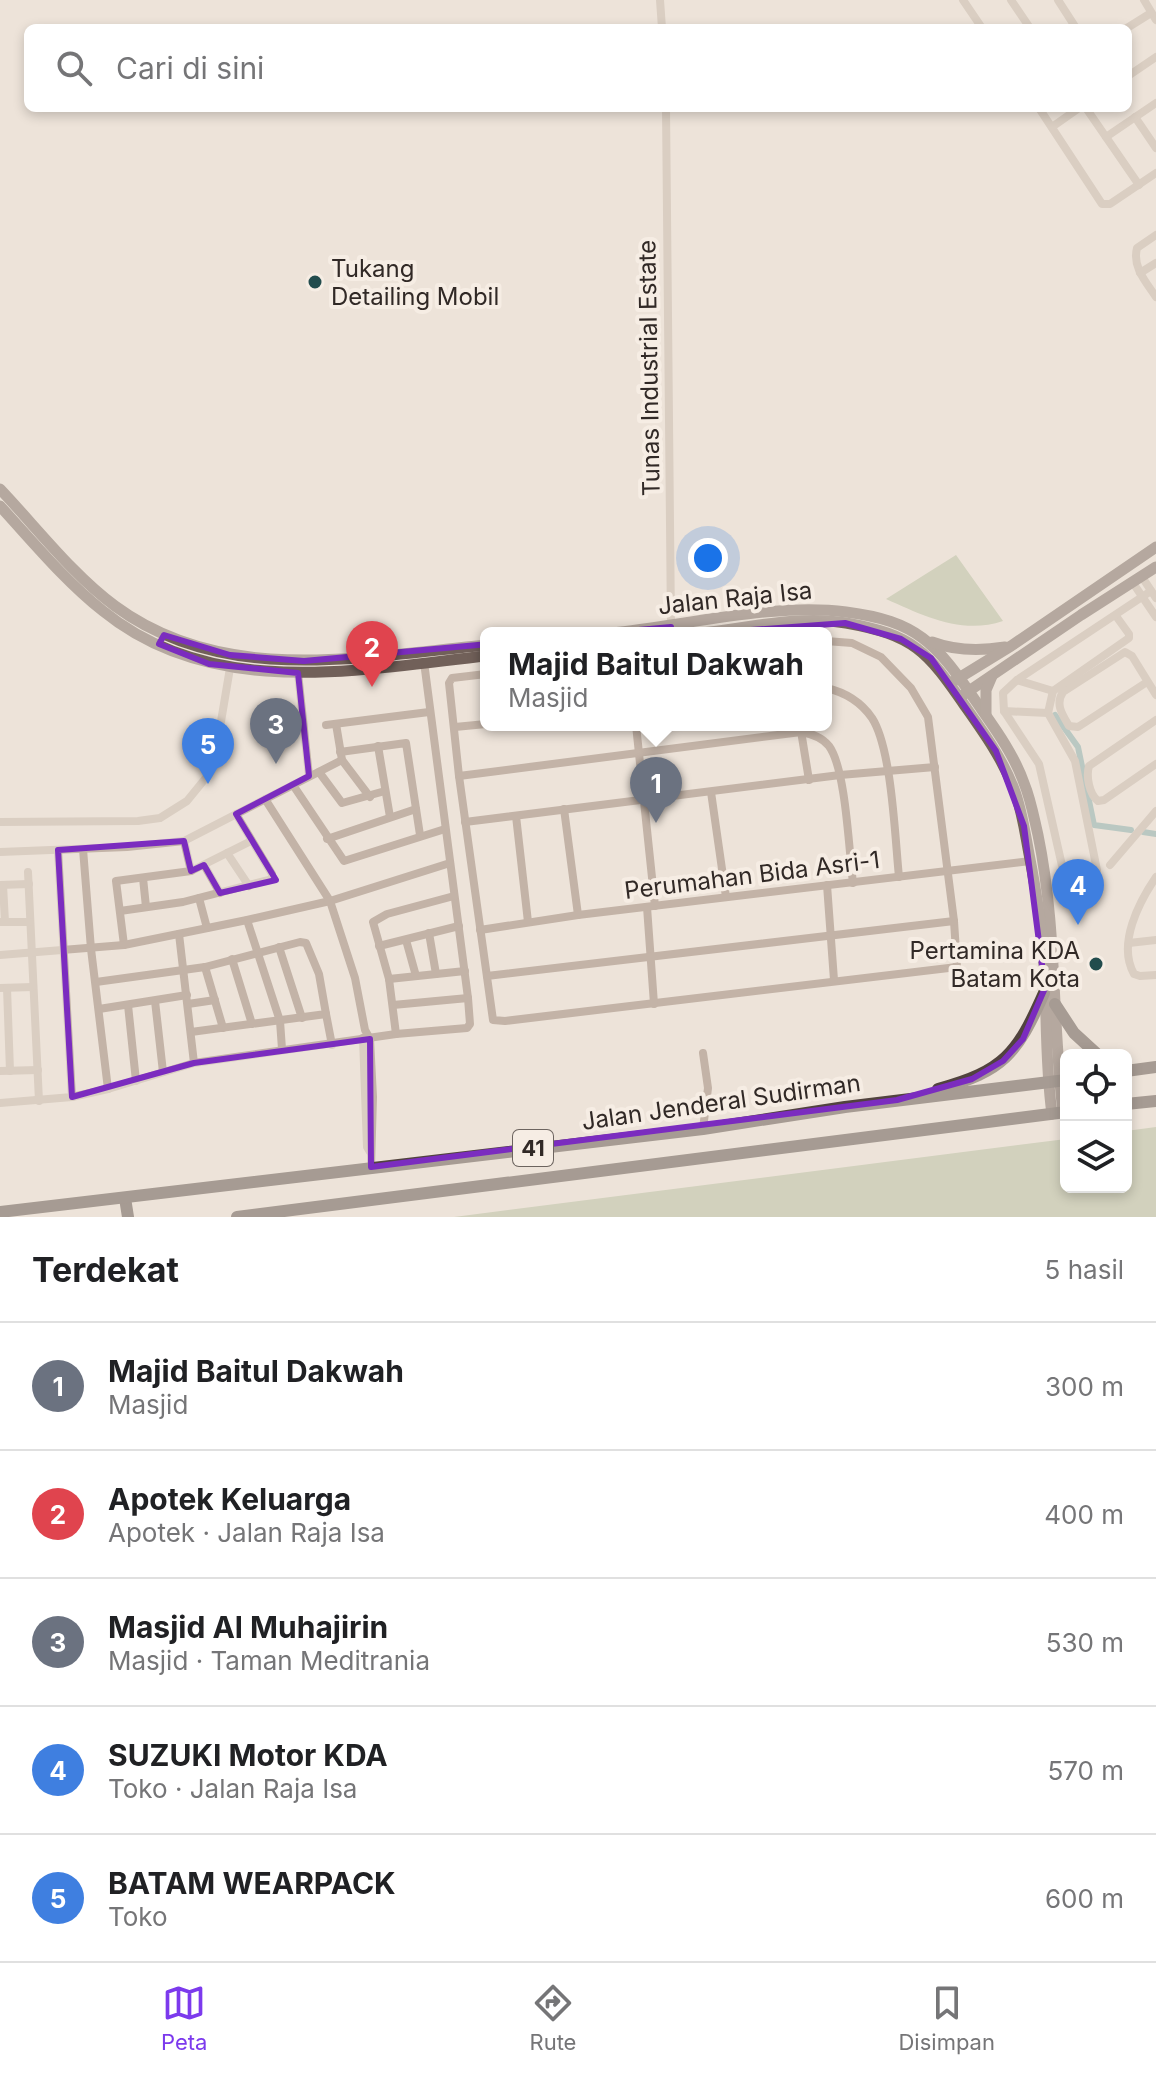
<!DOCTYPE html>
<html lang="id">
<meta charset="utf-8">
<style>
body{margin:0;font-family:Inter,sans-serif;background:#f2f2f2;color:#202124}
.controls{position:absolute;right:24px;bottom:24px;display:grid;overflow:hidden;border-radius:12px;box-shadow:0 4px 12px #0003}
.controls button{width:72px;height:72px;display:grid;place-items:center;padding:0;border:0;border-bottom:2px solid #e0e0e0;background:#fff;color:#202124;font:40px sans-serif}
.you{position:absolute;left:708px;top:558px;width:28px;height:28px;margin:-20px;border:6px solid #fff;border-radius:50%;background:#1a73e8;box-shadow:0 0 0 12px #1a73e833}
.badge{display:grid;place-items:center;width:52px;height:52px;border-radius:50%;background:#7c3aed;color:#fff;font-size:26px;font-weight:700}
.pin{position:absolute;translate:-50% -66px;filter:drop-shadow(0 2px 4px #0008)}
.pin::after{content:'';position:absolute;top:42px;width:28px;height:24px;background:inherit;clip-path:polygon(0 0,100% 0,50% 100%)}
.popup{position:absolute;left:480px;top:627px;width:352px;height:104px;box-sizing:border-box;display:grid;place-content:center;border-radius:12px;background:#fff;filter:drop-shadow(0 2px 6px #0005);font-size:26px;white-space:nowrap;color:#757577}
.popup b{font-size:30px;color:#202124}
.popup::after{content:'';position:absolute;left:50%;top:100%;margin-left:-16px;border:16px solid transparent;border-top-color:#fff}
.list{margin:0;padding:0;list-style:none}
h2{display:flex;justify-content:space-between;align-items:center;height:104px;margin:0;padding:0 32px;font-size:34px}
h2 small{font-size:26px;font-weight:400;color:#757577}
.list li{display:grid;grid-template-columns:52px 1fr auto;gap:24px;align-items:center;box-sizing:border-box;height:128px;padding:0 32px;border-top:2px solid #e0e0e0}
.list b{display:block;font-size:30px;white-space:nowrap}
.list p{margin:0;font-size:26px;white-space:nowrap;color:#757577}
.list em{font-size:26px;font-style:normal;color:#757577}
.icon{flex:none;width:44px;height:44px;fill:none;stroke:currentColor;stroke-width:2;stroke-linecap:round;stroke-linejoin:round}
.map{position:relative;flex:none;width:1156px;height:1217px;overflow:hidden}
.search{position:absolute;background:#fff;box-shadow:0 4px 12px #0003;left:24px;right:24px;top:24px;height:88px;display:flex;align-items:center;gap:20px;box-sizing:border-box;padding:0 28px;border-radius:12px;color:#757577;font-size:30px}
.sheet{height:744px;background:#fff}
nav{display:flex;justify-content:space-around;align-items:center;box-sizing:border-box;height:112px;border-top:2px solid #e0e0e0;background:#fff;font-size:22px;color:#757577}
nav a{display:grid;justify-items:center;gap:4px}
nav .on{color:#7c3aed}
.map>svg:first-child{display:block}
.green{fill:#b1ba9b}
.lines{fill:none;stroke-linecap:round;stroke-linejoin:round}
.canal{stroke:#7ca6a6;stroke-width:6}
.minor{stroke:#c3b3a7;stroke-width:8}
.major{stroke:#716059;stroke-width:11}
.highway{stroke:#51433e;stroke-width:12}
.marked{fill:none;stroke:#7b2cbf;stroke-width:6;stroke-linejoin:round}
.poi-dot{fill:#224c4d;stroke:#f6ede4;stroke-width:3}
.labels{text-anchor:middle;dominant-baseline:central;stroke-width:8;stroke-linejoin:round;paint-order:stroke}
.shield{fill:#f6ede4;stroke:#6c645f;stroke-width:2}
.shield-label{font-size:22px;font-weight:bold;fill:#312926}
.poi-label{font-size:24px;fill:#312926;stroke:#f6ede4;text-anchor:start}
.street-label{font-size:24px;fill:#312926;stroke:#f6ede4}
</style>
<div class="map">
<svg width="1156" height="1217" viewBox="0 0 1156 1217">
<rect width="100%" height="100%" fill="#ede3d9"/>
<g class="green">
<path d="M956 555 1003 621C962 635 924 616 886 599Z"/>
<path d="M1156 1127V1217H454L1066 1139V1187H1126V1131Z"/>
</g>
<g class="lines">
<g class="canal">
<path d="M1055 715 1078 747 1094 825 1131 830"/>
<path d="M1143 832 1156 834"/>
</g>
<g class="minor">
<path d="M660 0 662 28"/>
<path d="M963 0 982 28"/>
<path d="M1011 0 1030 28"/>
<path d="M1058 0 1076 28"/>
<path d="M1144 0 1156 20"/>
<path d="M1127 28 1151 13"/>
<path d="M1128 76 1156 57"/>
<path d="M666 108 671 627"/>
<path d="M1039 108 1102 204H1110L1156 173"/>
<path d="M1086 108 1139 185"/>
<path d="M1135 117 1156 148"/>
<path d="M1052 127 1079 108"/>
<path d="M1106 137 1156 103"/>
<path d="M1156 235 1137 248C1132 267 1146 282 1156 297"/>
<path d="M1140 273 1156 263"/>
<path d="M1142 577 1156 598"/>
<path d="M1133 583 1156 617"/>
<path d="M298 673 309 776"/>
<path d="M486 674 452 678 449 683 459 776 493 1020 505 1021 957 967 954 921 928 717 911 688 881 657 852 643 826 641"/>
<path d="M1017 680 1053 691"/>
<path d="M1147 682 1078 727 1069 726C1062 714 1055 704 1063 692L1125 652 1132 656 1156 695"/>
<path d="M826 688C844 692 861 702 872 718 892 749 895 839 899 877"/>
<path d="M1004 711 1048 713 1075 761 1097 870"/>
<path d="M1048 713 1053 691 1129 638V634L1116 616"/>
<path d="M1156 720 1089 766C1086 776 1089 794 1098 801L1104 800 1156 764"/>
<path d="M336 724 342 760 370 797"/>
<path d="M326 725 429 712"/>
<path d="M636 725 655 906"/>
<path d="M800 725 809 780"/>
<path d="M455 727 486 724"/>
<path d="M378 746 390 817"/>
<path d="M340 752 406 743 420 835"/>
<path d="M319 772 342 803 385 791"/>
<path d="M459 776 801 732C812 734 822 737 829 746 846 769 849 852 853 883"/>
<path d="M293 785 344 861 445 829"/>
<path d="M711 792 726 897"/>
<path d="M265 799 330 901 355 978 365 1030 370 1039 373 1097 371 1167"/>
<path d="M564 809 578 915"/>
<path d="M516 816 528 922"/>
<path d="M0 822 138 821 160 818 187 801 209 774 214 763 230 668"/>
<path d="M465 822 840 775 935 767"/>
<path d="M327 839 416 809"/>
<path d="M184 841 191 871"/>
<path d="M83 849 91 949 108 1089 194 1063 396 1034 467 1028 470 1024 468 998 424 662"/>
<path d="M0 852 127 847 184 841 342 760"/>
<path d="M227 853 249 886"/>
<path d="M204 865 220 893"/>
<path d="M1110 865 1156 811"/>
<path d="M28 872 39 1101"/>
<path d="M1070 874 1063 870 1039 764 1004 711 1003 693 1017 680 1151 591"/>
<path d="M1156 877C1139 902 1117 944 1134 974L1140 976 1156 975"/>
<path d="M143 878 146 907"/>
<path d="M0 885 29 884"/>
<path d="M3 885 5 922"/>
<path d="M827 885 834 980"/>
<path d="M199 898 207 928"/>
<path d="M647 907 654 1004"/>
<path d="M120 911 183 902 272 879V874L236 814"/>
<path d="M247 920 280 1021 282 1049"/>
<path d="M1 922H30"/>
<path d="M480 930 578 915 1030 861"/>
<path d="M429 933 436 974"/>
<path d="M179 934 194 1063"/>
<path d="M406 940 416 976"/>
<path d="M1129 943 1156 940"/>
<path d="M124 945 116 881 191 871 251 841"/>
<path d="M379 946 459 926"/>
<path d="M279 947 302 1018"/>
<path d="M0 955 124 945 247 920 330 901 450 863"/>
<path d="M232 959 252 1024"/>
<path d="M205 967 223 1028"/>
<path d="M487 976 954 921"/>
<path d="M389 979 465 971"/>
<path d="M96 982 205 967 300 942 306 943 319 974 326 1014 191 1032"/>
<path d="M0 988 33 987"/>
<path d="M7 988 10 1071"/>
<path d="M155 1001 163 1072"/>
<path d="M188 1004 215 1000"/>
<path d="M128 1005 136 1081"/>
<path d="M393 1005 468 998"/>
<path d="M99 1009 187 995"/>
<path d="M326 1014 332 1045"/>
<path d="M396 1034 389 979 373 922 387 914 454 896"/>
<path d="M363 1038 367 1147 370 1152"/>
<path d="M703 1053 708 1088 703 1129"/>
<path d="M0 1071 38 1070"/>
<path d="M72 1097 108 1089"/>
<path d="M0 1103 72 1097 58 850"/>
</g>
<g class="major">
<path d="M0 489C37 528 72 574 115 606 223 686 362 657 486 645"/>
<path d="M0 506C33 542 65 581 103 611 212 700 358 670 486 656"/>
<path d="M611 633C683 626 776 602 846 612 917 621 936 643 975 700 993 726 1013 752 1024 783 1031 800 1034 818 1038 835 1057 927 1052 1020 1063 1112"/>
<path d="M701 633C748 628 799 615 846 623 914 635 927 651 965 706 984 733 1002 758 1014 789 1022 810 1025 833 1029 854 1036 890 1042 926 1044 962 1047 1013 1045 1063 1052 1114"/>
<path d="M932 642C956 651 980 651 1005 647"/>
<path d="M954 681 1011 646 1156 547"/>
<path d="M963 695 1081 615 1156 567"/>
<path d="M986 714V690L992 676"/>
</g>
<g class="highway">
<path d="M1055 1004 1074 1033 1098 1055"/>
<path d="M1126 1071 1156 1067"/>
<path d="M938 1089C1004 1071 1017 1054 1044 993"/>
<path d="M1126 1104 1156 1101"/>
<path d="M125 1198 128 1217"/>
<path d="M0 1212 703 1129 845 1107 1066 1080"/>
<path d="M237 1217 1066 1112"/>
</g>
</g>
<path d="M0 0H1156V1217H0ZM845 623 901 639 931 658 996 751 1024 826 1045 988 1023 1039 1003 1061 972 1079 897 1100 371 1167 370 1039 194 1063 72 1097 58 850 184 841 191 871 204 865 220 893 276 880 236 814 309 776 298 673 209 664 159 644 164 635 230 655 304 661 671 627V636Z" fill="#ede3d9" fill-opacity=".55" fill-rule="evenodd"/>
<path class="marked" d="M845 623 901 639 931 658 996 751 1024 826 1045 988 1023 1039 1003 1061 972 1079 897 1100 371 1167 370 1039 194 1063 72 1097 58 850 184 841 191 871 204 865 220 893 276 880 236 814 309 776 298 673 209 664 159 644 164 635 230 655 304 661 671 627V636Z"/>
<g class="poi-dot">
<circle cx="315" cy="282" r="8"/>
<circle cx="1096" cy="964" r="8"/>
</g>
<g class="labels">
<rect class="shield" x="513" y="1130" width="40" height="36" rx="6"/>
<g class="shield-label">
<text x="533" y="1148">41</text>
</g>
<g class="poi-label">
<text x="331" y="268">Tukang<tspan x="331" dy="28">Detailing Mobil</tspan></text>
<text x="1080" y="950" text-anchor="end">Pertamina KDA<tspan x="1080" dy="28">Batam Kota</tspan></text>
</g>
<g class="street-label">
<text transform="translate(649 368) rotate(-91)">Tunas Industrial Estate</text>
<text transform="translate(735 598) rotate(-6)">Jalan Raja Isa</text>
<text transform="translate(752 875) rotate(-7)">Perumahan Bida Asri-1</text>
<text transform="translate(721 1102) rotate(-8)">Jalan Jenderal Sudirman</text>
</g>
</g>
</svg>
<div class="controls">
<button><svg class="icon" aria-label="locate" viewBox="0 0 24 24"><circle cx="12" cy="12" r="6"/><path d="M12 2v4M12 18v4M2 12h4M18 12h4"/></svg></button>
<button><svg class="icon" aria-label="layers" viewBox="0 0 24 24"><path d="M12 4l9 5-9 5-9-5zM3 14l9 5 9-5"/></svg></button>
</div>
<div class="you"></div>
<div class="pin badge" style="left:656px;top:823px;background:#6b7280">1</div>
<div class="popup"><b>Majid Baitul Dakwah</b>Masjid</div>
<div class="pin badge" style="left:372px;top:687px;background:#e0444e">2</div>
<div class="pin badge" style="left:276px;top:764px;background:#6b7280">3</div>
<div class="pin badge" style="left:1078px;top:925px;background:#3f7fe0">4</div>
<div class="pin badge" style="left:208px;top:784px;background:#3f7fe0">5</div>
<div class="search"><svg class="icon" aria-label="search" viewBox="0 0 24 24"><circle cx="10" cy="10" r="6"/><path d="M15 15l6 6"/></svg>Cari di sini</div>
</div>
<section class="sheet">
<h2>Terdekat<small>5 hasil</small></h2>
<ul class="list">
<li><span class="badge" style="background:#6b7280">1</span><div><b>Majid Baitul Dakwah</b><p>Masjid</p></div><em>300 m</em></li>
<li><span class="badge" style="background:#e0444e">2</span><div><b>Apotek Keluarga</b><p>Apotek · Jalan Raja Isa</p></div><em>400 m</em></li>
<li><span class="badge" style="background:#6b7280">3</span><div><b>Masjid Al Muhajirin</b><p>Masjid · Taman Meditrania</p></div><em>530 m</em></li>
<li><span class="badge" style="background:#3f7fe0">4</span><div><b>SUZUKI Motor KDA</b><p>Toko · Jalan Raja Isa</p></div><em>570 m</em></li>
<li><span class="badge" style="background:#3f7fe0">5</span><div><b>BATAM WEARPACK</b><p>Toko</p></div><em>600 m</em></li>
</ul>
</section>
<nav>
<a class="on"><svg class="icon" aria-label="map" viewBox="0 0 24 24"><path d="M3 6l6-2 6 2 6-2v14l-6 2-6-2-6 2zM9 4v14M15 6v14"/></svg>Peta</a>
<a><svg class="icon" aria-label="directions" viewBox="0 0 24 24"><path d="M12 3l9 9-9 9-9-9zM9 14v-3h6M13 9l2 2-2 2"/></svg>Rute</a>
<a><svg class="icon" aria-label="saved" viewBox="0 0 24 24"><path d="M7 4h10v16l-5-4-5 4z"/></svg>Disimpan</a>
</nav>
